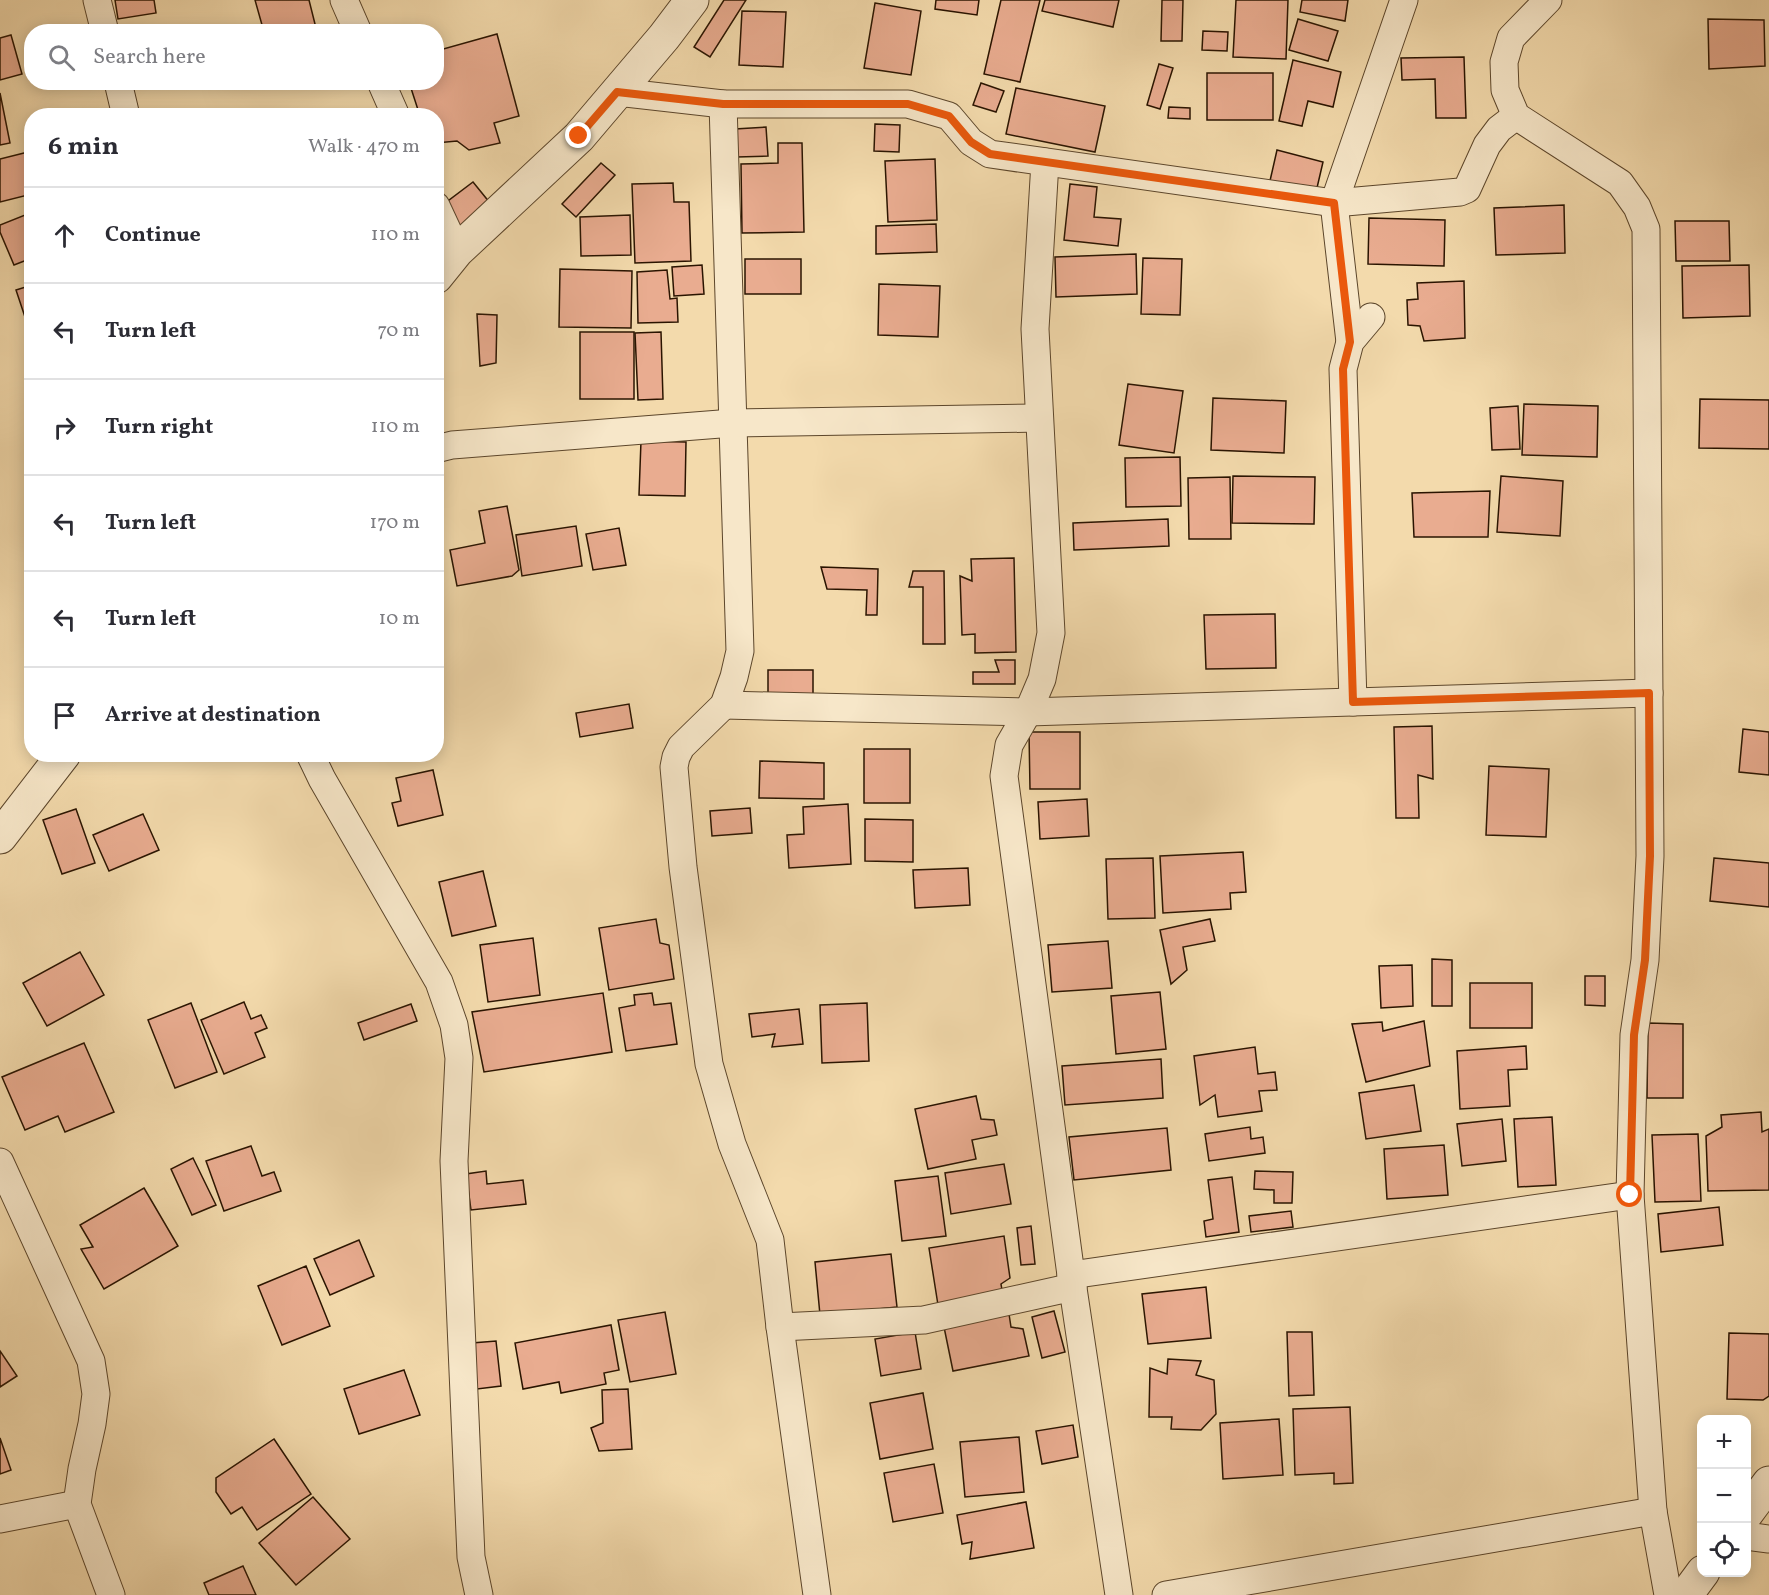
<!DOCTYPE html>
<meta charset="utf-8">
<style>
body{margin:0;font-family:Vollkorn,serif;background:#f7f7f7;color:#2b2b33}
.controls{position:absolute;right:18px;bottom:18px;display:grid;overflow:hidden;border-radius:12px;box-shadow:0 3px 15px #0003}
.controls button{width:54px;height:54px;display:grid;place-items:center;padding:0;border:0;border-bottom:2px solid #e1e1e2;background:#fff;color:#2b2b33;font:30px sans-serif}
.stop{position:absolute;width:18px;height:18px;margin:-14px;border:4px solid #ea580c;border-radius:50%;background:#fff}
.stop.end{background:#ea580c;border-color:#fff;box-shadow:0 2px 6px #0008}
.list{margin:0;padding:0;list-style:none}
h2{display:flex;justify-content:space-between;align-items:center;height:78px;margin:0;padding:0 24px;font-size:26px}
h2 small{font-size:20px;font-weight:400;color:#7c7c81}
.list li{display:grid;grid-template-columns:39px 1fr auto;gap:18px;align-items:center;box-sizing:border-box;height:96px;padding:0 24px;border-top:2px solid #e1e1e2}
.list b{display:block;font-size:22px;white-space:nowrap}
.list em{font-size:20px;font-style:normal;color:#7c7c81}
.icon{flex:none;width:33px;height:33px;fill:none;stroke:currentColor;stroke-width:2;stroke-linecap:round;stroke-linejoin:round}
.map{position:relative;flex:none;width:1769px;height:1595px;overflow:hidden}
.search{position:absolute;background:#fff;box-shadow:0 3px 15px #0003;left:24px;top:24px;width:420px;height:66px;display:flex;align-items:center;gap:15px;box-sizing:border-box;padding:0 21px;border-radius:24px;color:#7c7c81;font-size:22px}
.panel{position:absolute;background:#fff;box-shadow:0 3px 15px #0003;left:24px;top:108px;width:420px;height:654px;border-radius:24px}
.map>svg:first-child{display:block}
.building{fill:#e9ac90;stroke:#2a1400;stroke-width:1.5}
.lines{fill:none;stroke-linecap:round;stroke-linejoin:round}
.minor-casing{stroke:#5c462b;stroke-width:29}
.tertiary-casing{stroke:#5c462b;stroke-width:35}
.minor{stroke:#f7e7c9;stroke-width:27}
.tertiary{stroke:#f7e7c9;stroke-width:33}
.route{stroke:#ea580c;stroke-width:8}
</style>
<div class="map">
<svg width="1769" height="1595" viewBox="0 0 1769 1595">
<rect width="100%" height="100%" fill="#f3daac"/>
<filter id="stains"><feTurbulence type="fractalNoise" baseFrequency=".00333" numOctaves="4"/><feColorMatrix values="0 0 0 0 .2 0 0 0 0 .09 0 0 0 0 .02 0 0 0 .5 -.17"/></filter>
<radialGradient id="worn" r=".72"><stop offset=".6" stop-color="#630" stop-opacity="0"/><stop offset="1" stop-color="#630" stop-opacity=".3"/></radialGradient>
<g class="building">
<path d="M115 0H154L156 13 118 19Z"/>
<path d="M255 0H309L317 32H264Z"/>
<path d="M724 0H746L710 57 694 47Z"/>
<path d="M936 0H979L977 15 935 9Z"/>
<path d="M1001 0H1040L1020 82 984 74Z"/>
<path d="M1045 0H1119L1113 27 1042 11Z"/>
<path d="M1162 0H1183L1182 41H1161Z"/>
<path d="M1236 0H1288L1286 59 1233 57Z"/>
<path d="M1302 0H1348L1345 21 1300 12Z"/>
<path d="M875 3 921 11 911 75 864 68Z"/>
<path d="M742 11 786 12 783 67 739 65Z"/>
<path d="M1298 19 1338 31 1328 61 1289 50Z"/>
<path d="M1708 19 1764 20 1765 66 1709 69Z"/>
<path d="M1203 31 1228 32 1227 51 1202 50Z"/>
<path d="M497 34 519 116 494 123 500 143 469 150 457 141 436 143V116H420L409 82H436V51Z"/>
<path d="M11 35 22 74 0 80V38Z"/>
<path d="M1464 57 1466 118H1436L1435 79 1402 80 1401 58Z"/>
<path d="M1293 60 1341 72 1333 107 1308 101 1302 126 1279 121Z"/>
<path d="M1159 64 1173 68 1160 109 1147 105Z"/>
<rect x="1207" y="73" width="66" height="47"/>
<path d="M981 83 1004 91 996 112 973 105Z"/>
<path d="M1016 88 1105 106 1095 152 1006 134Z"/>
<path d="M0 93 10 143 0 145Z"/>
<path d="M1169 107 1190 108V119L1168 118Z"/>
<path d="M875 124 900 125 899 152 874 151Z"/>
<path d="M766 127 768 156 737 157 735 129Z"/>
<path d="M778 143H802L804 232 742 233 741 164 778 163Z"/>
<path d="M1277 150 1323 162 1313 205 1267 194Z"/>
<path d="M32 151V194L0 202V159Z"/>
<path d="M935 159 937 220 888 222 885 161Z"/>
<path d="M601 163 615 175 576 217 562 204Z"/>
<path d="M473 182 490 203 457 229 440 207Z"/>
<path d="M673 183 674 202H689L691 261 635 263 632 184Z"/>
<path d="M1070 184 1097 187 1094 217 1121 219 1118 246 1064 240Z"/>
<path d="M1564 205 1565 253 1496 255 1494 208Z"/>
<path d="M30 213 32 258 14 265 0 232V225Z"/>
<path d="M630 215 631 255 581 256 580 217Z"/>
<path d="M1369 218 1445 220 1444 266 1368 264Z"/>
<path d="M1675 221H1729L1730 261H1676Z"/>
<path d="M936 224 937 252 876 254V226Z"/>
<path d="M1136 254 1137 294 1056 297 1055 257Z"/>
<path d="M1143 258 1182 259 1180 315 1141 314Z"/>
<rect x="745" y="259" width="56" height="35"/>
<path d="M702 265 704 294 674 296 672 267Z"/>
<path d="M1749 265 1750 316 1683 318 1682 266Z"/>
<path d="M560 269 632 271 631 328 559 327Z"/>
<path d="M667 270 670 299 677 298 678 322 638 323 637 272Z"/>
<path d="M1464 281 1465 338 1424 341 1420 326 1408 325 1407 300 1418 299 1417 283Z"/>
<path d="M879 284 940 286 938 337 878 335Z"/>
<path d="M32 285V338L16 290Z"/>
<path d="M477 314 497 315 496 363 480 366Z"/>
<rect x="580" y="332" width="54" height="67"/>
<path d="M661 332 663 399 638 400 635 333Z"/>
<path d="M1128 384 1183 391 1174 453 1119 445Z"/>
<path d="M1213 398 1286 401 1284 453 1211 450Z"/>
<path d="M1700 399 1769 400V449L1699 448Z"/>
<path d="M1524 404 1598 406 1597 457 1522 455Z"/>
<path d="M1518 406 1520 449 1492 450 1490 408Z"/>
<path d="M641 441 686 442 685 496 639 495Z"/>
<path d="M1180 457 1181 506 1126 507 1125 458Z"/>
<path d="M1233 476 1315 477 1314 524 1232 523Z"/>
<path d="M1501 476 1563 481 1560 536 1497 532Z"/>
<path d="M1230 477 1231 539H1189L1188 478Z"/>
<path d="M1490 491 1488 537H1414L1412 493Z"/>
<path d="M507 506 519 570 512 576 457 586 450 550 485 543 479 511Z"/>
<path d="M1168 519 1169 546 1074 550 1073 523Z"/>
<path d="M576 526 582 566 522 576 516 535Z"/>
<path d="M619 528 626 565 593 570 586 534Z"/>
<path d="M1014 558 1016 652 975 653V634L962 635 960 576 972 581 971 559Z"/>
<path d="M821 567 878 569 877 615H866L867 590 827 589Z"/>
<path d="M913 571H944L945 644H923V587H909Z"/>
<path d="M1275 614 1276 668 1206 669 1204 615Z"/>
<path d="M995 660H1015V684H973V672H999Z"/>
<rect x="768" y="670" width="45" height="28"/>
<path d="M629 704 633 728 580 737 576 713Z"/>
<path d="M1432 726 1433 779 1418 775 1419 818H1396L1394 727Z"/>
<path d="M1743 729 1769 732V775L1739 772Z"/>
<path d="M1029 732H1080V789H1030Z"/>
<rect x="864" y="749" width="46" height="54"/>
<path d="M760 761 824 763V799L759 798Z"/>
<path d="M1489 766 1549 769 1546 837 1486 835Z"/>
<path d="M433 770 443 815 398 826 392 803 401 801 396 778Z"/>
<path d="M1087 799 1089 836 1040 839 1038 802Z"/>
<path d="M848 804 851 864 789 868 787 835 804 834 803 807Z"/>
<path d="M750 808 752 833 712 836 710 811Z"/>
<path d="M76 809 95 863 62 874 43 820Z"/>
<path d="M143 814 159 850 109 871 93 835Z"/>
<path d="M865 819 913 820V862L865 861Z"/>
<path d="M1243 852 1246 892 1230 893 1231 909 1163 913 1160 856Z"/>
<path d="M1153 858 1155 918 1108 919 1106 859Z"/>
<path d="M1714 858 1769 863V907L1710 901Z"/>
<path d="M968 868 970 905 915 908 913 870Z"/>
<path d="M483 871 496 926 452 936 439 882Z"/>
<path d="M656 919 660 943 669 945 674 979 609 990 599 928Z"/>
<path d="M1210 919 1215 941 1183 947 1187 970 1171 984 1160 930Z"/>
<path d="M533 938 540 995 488 1002 480 945Z"/>
<path d="M1108 941 1112 988 1052 992 1048 945Z"/>
<path d="M80 952 104 995 47 1026 23 983Z"/>
<path d="M1432 959 1452 960V1006H1432Z"/>
<path d="M1412 965 1413 1006 1381 1008 1379 966Z"/>
<path d="M1585 976H1605V1006L1585 1005Z"/>
<rect x="1470" y="983" width="62" height="45"/>
<path d="M1160 992 1166 1049 1116 1054 1111 996Z"/>
<path d="M603 993 612 1052 484 1072 472 1012Z"/>
<path d="M652 993 654 1005 671 1003 677 1044 626 1051 619 1008 635 1005 634 995Z"/>
<path d="M244 1002 251 1019 261 1015 267 1028 255 1033 265 1057 224 1074 201 1020Z"/>
<path d="M191 1003 217 1072 175 1088 148 1020Z"/>
<path d="M867 1003 869 1061 822 1063 820 1005Z"/>
<path d="M411 1004 417 1021 364 1040 358 1023Z"/>
<path d="M799 1009 803 1044 772 1047 775 1034 752 1037 749 1014Z"/>
<path d="M1424 1021 1430 1066 1366 1082 1352 1024 1382 1022 1383 1031Z"/>
<path d="M1648 1023 1683 1024V1098H1647Z"/>
<path d="M84 1043 114 1112 65 1132 58 1116 25 1130 2 1077Z"/>
<path d="M1526 1046 1527 1069 1508 1070 1510 1106 1460 1109 1457 1051Z"/>
<path d="M1255 1047 1258 1074 1275 1072 1277 1090 1259 1091 1262 1111 1218 1117 1215 1095 1200 1105 1194 1056Z"/>
<path d="M1161 1059 1163 1098 1065 1105 1062 1066Z"/>
<path d="M1414 1085 1421 1131 1366 1139 1359 1093Z"/>
<path d="M976 1096 981 1119 994 1120 997 1135 972 1140 976 1159 928 1169 915 1109Z"/>
<path d="M1761 1112 1762 1132 1769 1129V1190L1708 1191 1706 1136 1722 1127 1721 1115Z"/>
<path d="M1552 1117 1556 1185 1518 1187 1514 1119Z"/>
<path d="M1502 1119 1506 1161 1462 1166 1457 1124Z"/>
<path d="M1250 1127 1251 1139 1263 1137 1265 1153 1209 1161 1205 1134Z"/>
<path d="M1167 1128 1171 1170 1074 1180 1069 1137Z"/>
<path d="M1698 1134 1701 1201 1655 1202 1652 1135Z"/>
<path d="M1444 1145 1448 1195 1387 1199 1384 1149Z"/>
<path d="M251 1146 262 1176 274 1172 281 1191 224 1211 206 1161Z"/>
<path d="M193 1158 216 1205 192 1215 171 1169Z"/>
<path d="M1004 1164 1011 1204 951 1214 945 1173Z"/>
<path d="M486 1171 487 1184 523 1180 526 1204 471 1210 466 1174Z"/>
<path d="M1255 1171 1293 1172 1292 1203H1274V1190L1254 1189Z"/>
<path d="M938 1176 946 1236 902 1241 895 1181Z"/>
<path d="M1232 1177 1239 1232 1206 1237 1204 1221 1213 1219 1208 1180Z"/>
<path d="M144 1188 178 1246 104 1289 81 1249 93 1247 80 1225Z"/>
<path d="M1719 1207 1723 1245 1661 1252 1658 1214Z"/>
<path d="M1291 1211 1293 1227 1251 1232 1249 1216Z"/>
<path d="M1031 1226 1035 1264 1021 1265 1017 1228Z"/>
<path d="M1004 1236 1010 1278 1001 1284 1003 1296 938 1305 929 1248Z"/>
<path d="M359 1240 374 1276 330 1295 314 1259Z"/>
<path d="M891 1254 897 1307 820 1315 815 1262Z"/>
<path d="M306 1266 330 1326 282 1345 258 1286Z"/>
<path d="M1206 1287 1211 1338 1148 1344 1142 1294Z"/>
<path d="M1054 1311 1065 1352 1042 1358 1032 1317Z"/>
<path d="M665 1312 676 1374 630 1382 618 1320Z"/>
<path d="M1009 1314 1011 1327 1023 1329 1029 1356 953 1371 944 1327Z"/>
<path d="M611 1325 619 1370 604 1373 606 1384 561 1393 559 1382 523 1389 515 1343Z"/>
<path d="M915 1332 921 1369 881 1376 875 1339Z"/>
<path d="M1287 1332H1312L1314 1395 1289 1396Z"/>
<path d="M1729 1333 1769 1334V1396L1763 1400 1727 1399Z"/>
<path d="M496 1341 501 1386 477 1389 472 1343Z"/>
<path d="M0 1351 17 1376 0 1387Z"/>
<path d="M1168 1359 1201 1361 1196 1375 1214 1380 1216 1414 1201 1430 1171 1429 1172 1417H1149L1150 1368 1167 1374Z"/>
<path d="M404 1370 420 1415 359 1434 344 1389Z"/>
<path d="M628 1389 632 1449 599 1451 591 1428 603 1423 602 1390Z"/>
<path d="M923 1393 933 1449 880 1459 870 1403Z"/>
<path d="M1350 1407 1353 1483 1334 1484V1473L1295 1475 1293 1409Z"/>
<path d="M1279 1419 1283 1475 1223 1479 1220 1423Z"/>
<path d="M1073 1425 1078 1457 1042 1464 1036 1431Z"/>
<path d="M1019 1437 1024 1492 965 1497 960 1442Z"/>
<path d="M0 1438 11 1470 0 1474Z"/>
<path d="M274 1439 311 1494 257 1530 242 1507 231 1514 216 1492V1478Z"/>
<path d="M934 1464 943 1513 893 1522 884 1473Z"/>
<path d="M313 1497 350 1539 296 1585 259 1543Z"/>
<path d="M1026 1502 1034 1548 970 1559 972 1542 962 1544 957 1515Z"/>
<path d="M243 1566 256 1595H209L204 1583Z"/>
</g>
<g class="lines">
<g class="minor-casing">
<g id="minor">
<path d="M97 0 105 32"/>
<path d="M344 0 358 32"/>
<path d="M1548 0 1511 38 1504 62 1505 90 1516 116 1620 183 1637 207 1646 229 1650 856 1645 960 1634 1035 1630 1195 1653 1511 1668 1595"/>
<path d="M118 82 126 116"/>
<path d="M381 82 396 116"/>
<path d="M617 92 723 104H908L949 116 971 142 990 154 1334 203 1460 192 1467 189 1487 145 1499 129 1516 116"/>
<path d="M723 104 740 651 734 677 724 705 681 747 676 757 674 767 683 867 709 1064 732 1144 770 1240 780 1327 817 1595"/>
<path d="M1045 162 1035 329 1051 633 1042 679 1028 712 1009 745 1004 776 1071 1275 1119 1595"/>
<path d="M436 206 457 251"/>
<path d="M1350 342 1334 203 1404 0"/>
<path d="M436 449 452 445 733 423 1039 418"/>
<path d="M1353 702 1343 369 1350 342 1371 317"/>
<path d="M724 705 1028 712 1649 693"/>
<path d="M310 754 322 779 439 982 454 1025 459 1058 454 1161 471 1557 479 1595"/>
<path d="M0 1162 91 1361 96 1394 92 1424 82 1469 77 1504 111 1595"/>
<path d="M1071 1275 1630 1195"/>
<path d="M780 1327 924 1320 1073 1287"/>
<path d="M0 1519 77 1504"/>
<path d="M1746 1536 1769 1539"/>
<path d="M1166 1595 1653 1511"/>
</g>
</g>
<g class="tertiary-casing">
<g id="tertiary">
<path d="M436 277 457 251 579 137 664 37 692 0"/>
<path d="M0 837 64 754"/>
<path d="M1746 1514 1769 1483"/>
<path d="M1686 1595 1703 1572"/>
</g>
</g>
<use href="#minor" class="minor"/>
<use href="#tertiary" class="tertiary"/>
</g>
<g class="lines">
<path class="route" d="M579 136 617 92 723 104H908L949 116 971 142 990 154 1334 203 1350 342 1343 369 1353 702 1649 693 1650 856 1645 960 1634 1035 1630 1195"/>
</g>
<rect width="100%" height="100%" filter="url(#stains)"/>
<rect width="100%" height="100%" fill="url(#worn)"/>
</svg>
<div class="controls">
<button>+</button>
<button>−</button>
<button><svg class="icon" aria-label="locate" viewBox="0 0 24 24"><circle cx="12" cy="12" r="6"/><path d="M12 2v4M12 18v4M2 12h4M18 12h4"/></svg></button>
</div>
<div class="stop" style="left:1630px;top:1195px"></div>
<div class="stop end" style="left:579px;top:136px"></div>
<div class="search"><svg class="icon" aria-label="search" viewBox="0 0 24 24"><circle cx="10" cy="10" r="6"/><path d="M15 15l6 6"/></svg>Search here</div>
<section class="panel">
<h2>6 min<small>Walk · 470 m</small></h2>
<ul class="list">
<li><svg class="icon" aria-label="ahead" viewBox="0 0 24 24"><path d="M12 20V5M6 11l6-6 6 6"/></svg><div><b>Continue</b></div><em>110 m</em></li>
<li><svg class="icon" aria-label="left" viewBox="0 0 24 24"><path d="M17 20v-9H6M10 6l-5 5 5 5"/></svg><div><b>Turn left</b></div><em>70 m</em></li>
<li><svg class="icon" aria-label="right" viewBox="0 0 24 24"><path d="M7 20v-9h11M14 6l5 5-5 5"/></svg><div><b>Turn right</b></div><em>110 m</em></li>
<li><svg class="icon" aria-label="left" viewBox="0 0 24 24"><path d="M17 20v-9H6M10 6l-5 5 5 5"/></svg><div><b>Turn left</b></div><em>170 m</em></li>
<li><svg class="icon" aria-label="left" viewBox="0 0 24 24"><path d="M17 20v-9H6M10 6l-5 5 5 5"/></svg><div><b>Turn left</b></div><em>10 m</em></li>
<li><svg class="icon" aria-label="arrive" viewBox="0 0 24 24"><path d="M6 21V4h12l-3 4 3 4H6"/></svg><div><b>Arrive at destination</b></div></li>
</ul>
</section>
</div>
